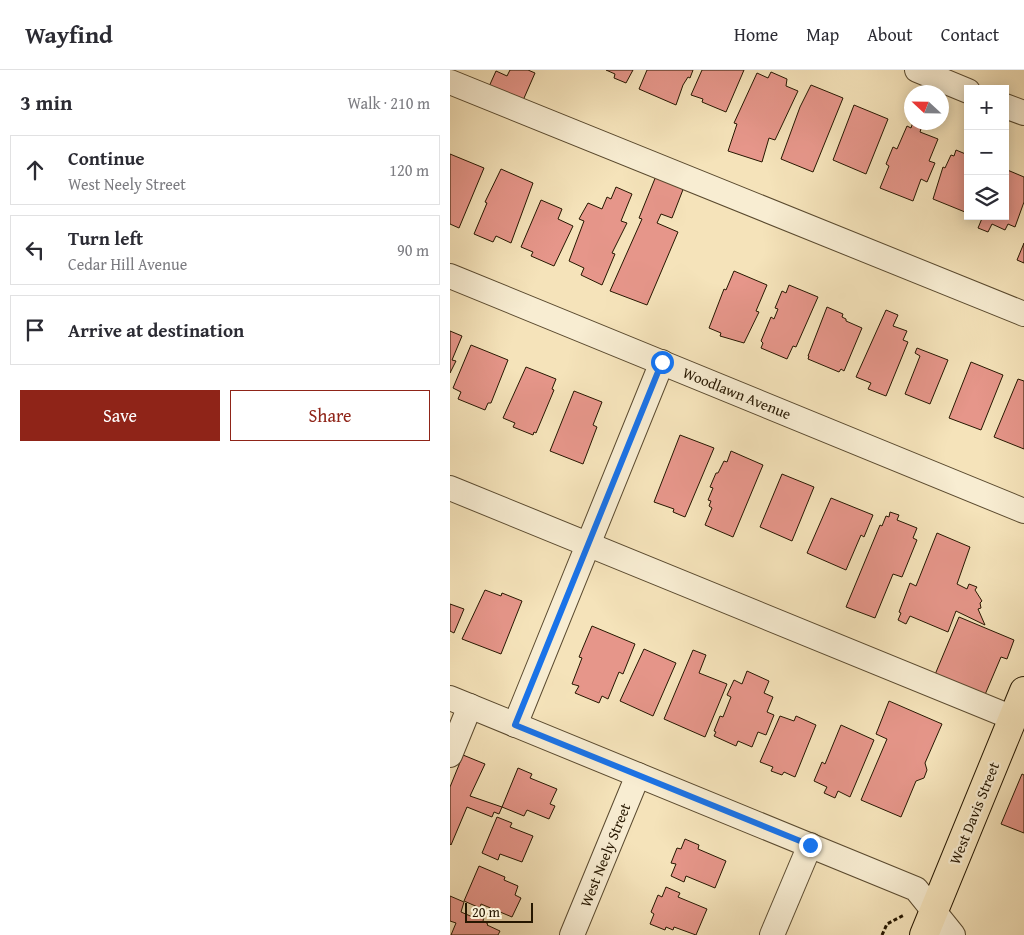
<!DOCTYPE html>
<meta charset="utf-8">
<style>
body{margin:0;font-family:"Gentium Book Plus",serif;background:#f7f7f7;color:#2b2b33}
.controls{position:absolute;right:15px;top:15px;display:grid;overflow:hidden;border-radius:0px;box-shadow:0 2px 12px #0003}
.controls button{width:45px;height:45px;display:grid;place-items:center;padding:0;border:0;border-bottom:1px solid #e1e1e2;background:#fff;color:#2b2b33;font:25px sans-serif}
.compass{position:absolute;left:454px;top:15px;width:45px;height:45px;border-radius:50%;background:#fff;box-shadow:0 2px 12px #0003;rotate:292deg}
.scale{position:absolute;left:15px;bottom:12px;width:68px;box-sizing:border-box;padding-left:5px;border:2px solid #261701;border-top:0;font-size:14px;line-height:18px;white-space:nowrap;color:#261701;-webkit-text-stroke:4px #f8edd2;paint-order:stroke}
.stop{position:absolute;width:15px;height:15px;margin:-11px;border:4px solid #1a73e8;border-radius:50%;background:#fff}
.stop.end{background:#1a73e8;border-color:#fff;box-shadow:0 1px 5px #0008}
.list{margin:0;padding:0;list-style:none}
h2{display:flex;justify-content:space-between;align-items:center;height:65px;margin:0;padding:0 20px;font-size:21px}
h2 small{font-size:16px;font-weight:400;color:#7c7c81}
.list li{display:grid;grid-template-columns:32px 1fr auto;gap:15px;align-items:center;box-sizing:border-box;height:70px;margin:0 10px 10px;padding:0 10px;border:1px solid #e1e1e2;border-radius:0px}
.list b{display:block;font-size:19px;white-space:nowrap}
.list p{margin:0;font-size:16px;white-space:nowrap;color:#7c7c81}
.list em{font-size:16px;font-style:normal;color:#7c7c81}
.actions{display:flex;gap:10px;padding:15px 20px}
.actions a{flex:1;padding:11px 0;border:1px solid #8f2418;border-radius:0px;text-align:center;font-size:18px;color:#8f2418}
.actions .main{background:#8f2418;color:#fff}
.icon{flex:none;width:28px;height:28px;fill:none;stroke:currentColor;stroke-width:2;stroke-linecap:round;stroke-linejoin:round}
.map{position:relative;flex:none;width:574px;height:865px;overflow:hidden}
header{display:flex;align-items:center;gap:30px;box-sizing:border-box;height:70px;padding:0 25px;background:#fff;border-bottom:1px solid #e1e1e2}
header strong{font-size:24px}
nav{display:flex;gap:28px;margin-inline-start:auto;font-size:18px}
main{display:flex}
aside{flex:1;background:#fff}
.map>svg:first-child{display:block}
.building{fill:#e6968a;stroke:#261701}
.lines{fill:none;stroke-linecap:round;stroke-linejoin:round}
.minor-casing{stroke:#5a4a2f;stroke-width:26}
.major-casing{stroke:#261701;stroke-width:30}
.path{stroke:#261701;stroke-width:3;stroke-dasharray:4 2.5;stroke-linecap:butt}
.minor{stroke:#f8edd2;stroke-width:24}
.major{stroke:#f5e3ba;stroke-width:28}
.route{stroke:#1a73e8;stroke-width:6}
.labels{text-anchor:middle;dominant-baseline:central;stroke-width:4.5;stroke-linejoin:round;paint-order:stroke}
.street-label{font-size:15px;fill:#261701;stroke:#f8edd2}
</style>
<header>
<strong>Wayfind</strong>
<nav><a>Home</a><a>Map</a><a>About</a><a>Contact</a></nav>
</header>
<main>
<aside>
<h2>3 min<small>Walk · 210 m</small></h2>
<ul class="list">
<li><svg class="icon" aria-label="ahead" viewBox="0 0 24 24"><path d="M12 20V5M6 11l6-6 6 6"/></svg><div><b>Continue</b><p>West Neely Street</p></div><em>120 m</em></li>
<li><svg class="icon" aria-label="left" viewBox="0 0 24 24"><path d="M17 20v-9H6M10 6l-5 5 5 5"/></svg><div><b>Turn left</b><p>Cedar Hill Avenue</p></div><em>90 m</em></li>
<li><svg class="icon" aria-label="arrive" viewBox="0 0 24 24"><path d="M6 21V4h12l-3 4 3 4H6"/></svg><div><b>Arrive at destination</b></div></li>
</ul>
<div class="actions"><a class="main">Save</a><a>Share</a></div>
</aside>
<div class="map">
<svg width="574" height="865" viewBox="0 0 574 865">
<rect width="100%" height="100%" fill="#f5e3ba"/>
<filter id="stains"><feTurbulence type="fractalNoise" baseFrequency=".004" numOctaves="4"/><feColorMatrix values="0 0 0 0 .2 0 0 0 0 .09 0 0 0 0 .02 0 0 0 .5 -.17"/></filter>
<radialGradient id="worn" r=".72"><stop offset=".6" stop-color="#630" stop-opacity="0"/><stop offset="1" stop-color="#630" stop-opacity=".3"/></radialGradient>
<g class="building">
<path d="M60 0H78L85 3 71 35 37 21 46 1 57 6Z"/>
<path d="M156 0H183L176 13 164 8 165 4Z"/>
<path d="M197 0H243L240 8 238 7 233 15 226 35 189 19Z"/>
<path d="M252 0H294L276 42 252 32 253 29 241 25Z"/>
<path d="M321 2 337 9 336 16 348 21 325 70 319 68 312 92 278 81 287 54 284 53 307 3 318 8Z"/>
<path d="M361 15 393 28 363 102 331 89 350 37Z"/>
<path d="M404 35 438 49 416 104 383 90Z"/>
<path d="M463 52 472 56 470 62 488 69 479 91 485 93 477 112 471 109 463 131 430 118 439 96 436 94 443 77 447 79 457 56 461 58Z"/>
<path d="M506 80 518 85V134L515 142 483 129 493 97 495 98 501 85 504 86Z"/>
<path d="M0 84 34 98 9 158 0 154Z"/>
<path d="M51 99 83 113 61 173 46 166 43 172 24 164 37 133 35 132Z"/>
<path d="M555 99 574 107V132L565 157 558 154 555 160 542 154 538 162 528 158 533 146H555Z"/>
<path d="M206 106 234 117 222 148 211 144 207 153 228 162 197 235 160 221 192 149 189 148Z"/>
<path d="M166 117 182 124 171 151 177 153 162 183 165 184 152 215 131 205 134 198 119 191 134 151 129 149 138 133 152 139 157 127 161 129Z"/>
<path d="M91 130 112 139 108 149 123 156 104 196 81 186 83 182 71 177Z"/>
<path d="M574 173V193L567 190Z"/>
<path d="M284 201 317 215 306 241 309 242 294 273 270 266 271 263 259 258 274 219 276 220Z"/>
<path d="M339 215 368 227 346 277 343 276 337 289 311 278 313 273 311 271 321 247 324 249 328 239 325 238 332 221 336 223Z"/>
<path d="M377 237 393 244 392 247 396 249V251L412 258 394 301 391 299 389 302 358 289 359 286H358Z"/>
<path d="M436 240 448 245 443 256 457 261 453 270 458 272 436 326 418 319 421 313 406 307Z"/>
<path d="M0 261 12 266 2 290 6 291 0 303Z"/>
<path d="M21 275 58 290 41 333H38L35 340 8 329 11 322 3 318Z"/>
<path d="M467 278 498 290 480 334 455 324 470 286 465 283Z"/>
<path d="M521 292 553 305 531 360 499 348Z"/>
<path d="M76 297 106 309 102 319 104 320 86 363 84 362 83 365 63 357 65 353 53 348Z"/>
<path d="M568 309 574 311V379L544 367Z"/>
<path d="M124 321 152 332 143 355 147 357 133 394 100 381Z"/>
<path d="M230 365 264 378 235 447 223 442 224 439 204 432Z"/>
<path d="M281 381 313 395 283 467 255 455 262 438 259 436 261 431 258 430 263 418 260 417 266 403H268L274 391 277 392Z"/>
<path d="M332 404 364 417 342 471 310 457Z"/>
<path d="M381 428 423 445 414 467 411 465 396 500 357 483Z"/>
<path d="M440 442 449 445 447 450 467 458 463 468 467 470 452 507 443 504 425 548 396 537 430 455 432 456 436 446 439 447Z"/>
<path d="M487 463 520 477 507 514 517 519 519 514 527 517 525 520 532 531 530 533 531 538 528 539 535 555 506 541 498 562 460 546 456 554 448 550 451 543 449 542 460 513 466 516Z"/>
<path d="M35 520 51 526 52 523 72 531 51 584 12 569Z"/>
<path d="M0 534 14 539 4 563 0 561Z"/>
<path d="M509 547 564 570 557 589 551 587 534 627 484 607Z"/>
<path d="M142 556 185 574 173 604 169 602 158 629 152 626 149 633 125 623 129 616 122 614 132 588 129 587Z"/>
<path d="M194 579 226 593 203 646 170 631Z"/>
<path d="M243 580 256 585 249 603 277 614 255 667 214 649Z"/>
<path d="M297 601 319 611 314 623 323 627 317 642 324 645 316 665 308 662 302 677 288 671 286 676 264 666 266 662 264 661 270 646 273 647 281 627 277 625 284 610 292 614Z"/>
<path d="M439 631 492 654 475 693 477 700 474 708 466 711 451 747 411 730 437 669 426 664Z"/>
<path d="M330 646 344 651 346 646 366 655 345 707 334 702 332 705 321 701 323 697 310 692Z"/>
<path d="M391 655 424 670 400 727 388 721 385 728 374 723 377 717 364 711 372 692 375 694Z"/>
<path d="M13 685 35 694 20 726 52 737 68 698 82 704 80 708 107 719 100 734 105 736 99 749 77 740 74 746 52 737 49 744 44 742 42 747 17 737 1 775 0 774V717Z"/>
<path d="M572 704 574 705V763L551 754Z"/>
<path d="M47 747 62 753 60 757 83 766 72 792 50 784 48 790 32 783Z"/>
<path d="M235 769 249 775 248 779 276 791 265 818 236 806 234 812 221 806 226 794 221 793 227 778 231 779Z"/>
<path d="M29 796 55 807 54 810 68 816 65 825 71 828 62 847 31 834 30 838 14 831Z"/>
<path d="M216 817 230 823 228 827 257 839 246 865 224 857 223 860 216 857 215 860 200 854 204 844 201 842 208 825 212 827Z"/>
<path d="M0 826 14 832 11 842 25 848 26 844 34 847 33 851 38 854 37 855 50 861 48 865H1L6 853 0 851Z"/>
</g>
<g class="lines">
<g class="minor-casing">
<g id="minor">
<path d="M467 0 518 21"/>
<path d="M0 12 574 244"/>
<path d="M555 36 574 43"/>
<path d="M0 206 574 441"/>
<path d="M0 418 563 648"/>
<path d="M0 628 466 819 503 865"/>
<path d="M65 655 212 292"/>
<path d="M0 685 20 636"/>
<path d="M122 865 188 705"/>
<path d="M322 865 360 775"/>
</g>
</g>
<g class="major-casing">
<path id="major" d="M474 865 574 621"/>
</g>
<path class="path" d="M432 865 437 854 454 845"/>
<use href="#minor" class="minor"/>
<use href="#major" class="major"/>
</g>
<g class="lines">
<path class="route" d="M212 292 65 655 360 775"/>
</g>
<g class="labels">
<g class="street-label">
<text transform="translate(287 323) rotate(22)">Woodlawn Avenue</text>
<text transform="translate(524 743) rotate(-68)">West Davis Street</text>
<text transform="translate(155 785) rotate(-68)">West Neely Street</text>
</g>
</g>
<rect width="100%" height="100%" filter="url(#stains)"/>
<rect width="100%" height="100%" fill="url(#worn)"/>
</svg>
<div class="controls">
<button>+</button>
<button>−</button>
<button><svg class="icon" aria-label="layers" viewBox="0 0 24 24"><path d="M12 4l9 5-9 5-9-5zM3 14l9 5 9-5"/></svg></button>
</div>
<svg class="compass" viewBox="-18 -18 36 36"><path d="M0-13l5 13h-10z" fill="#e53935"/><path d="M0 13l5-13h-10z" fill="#7c7c81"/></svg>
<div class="scale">20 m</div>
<div class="stop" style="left:212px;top:292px"></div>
<div class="stop end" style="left:360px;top:775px"></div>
</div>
</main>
